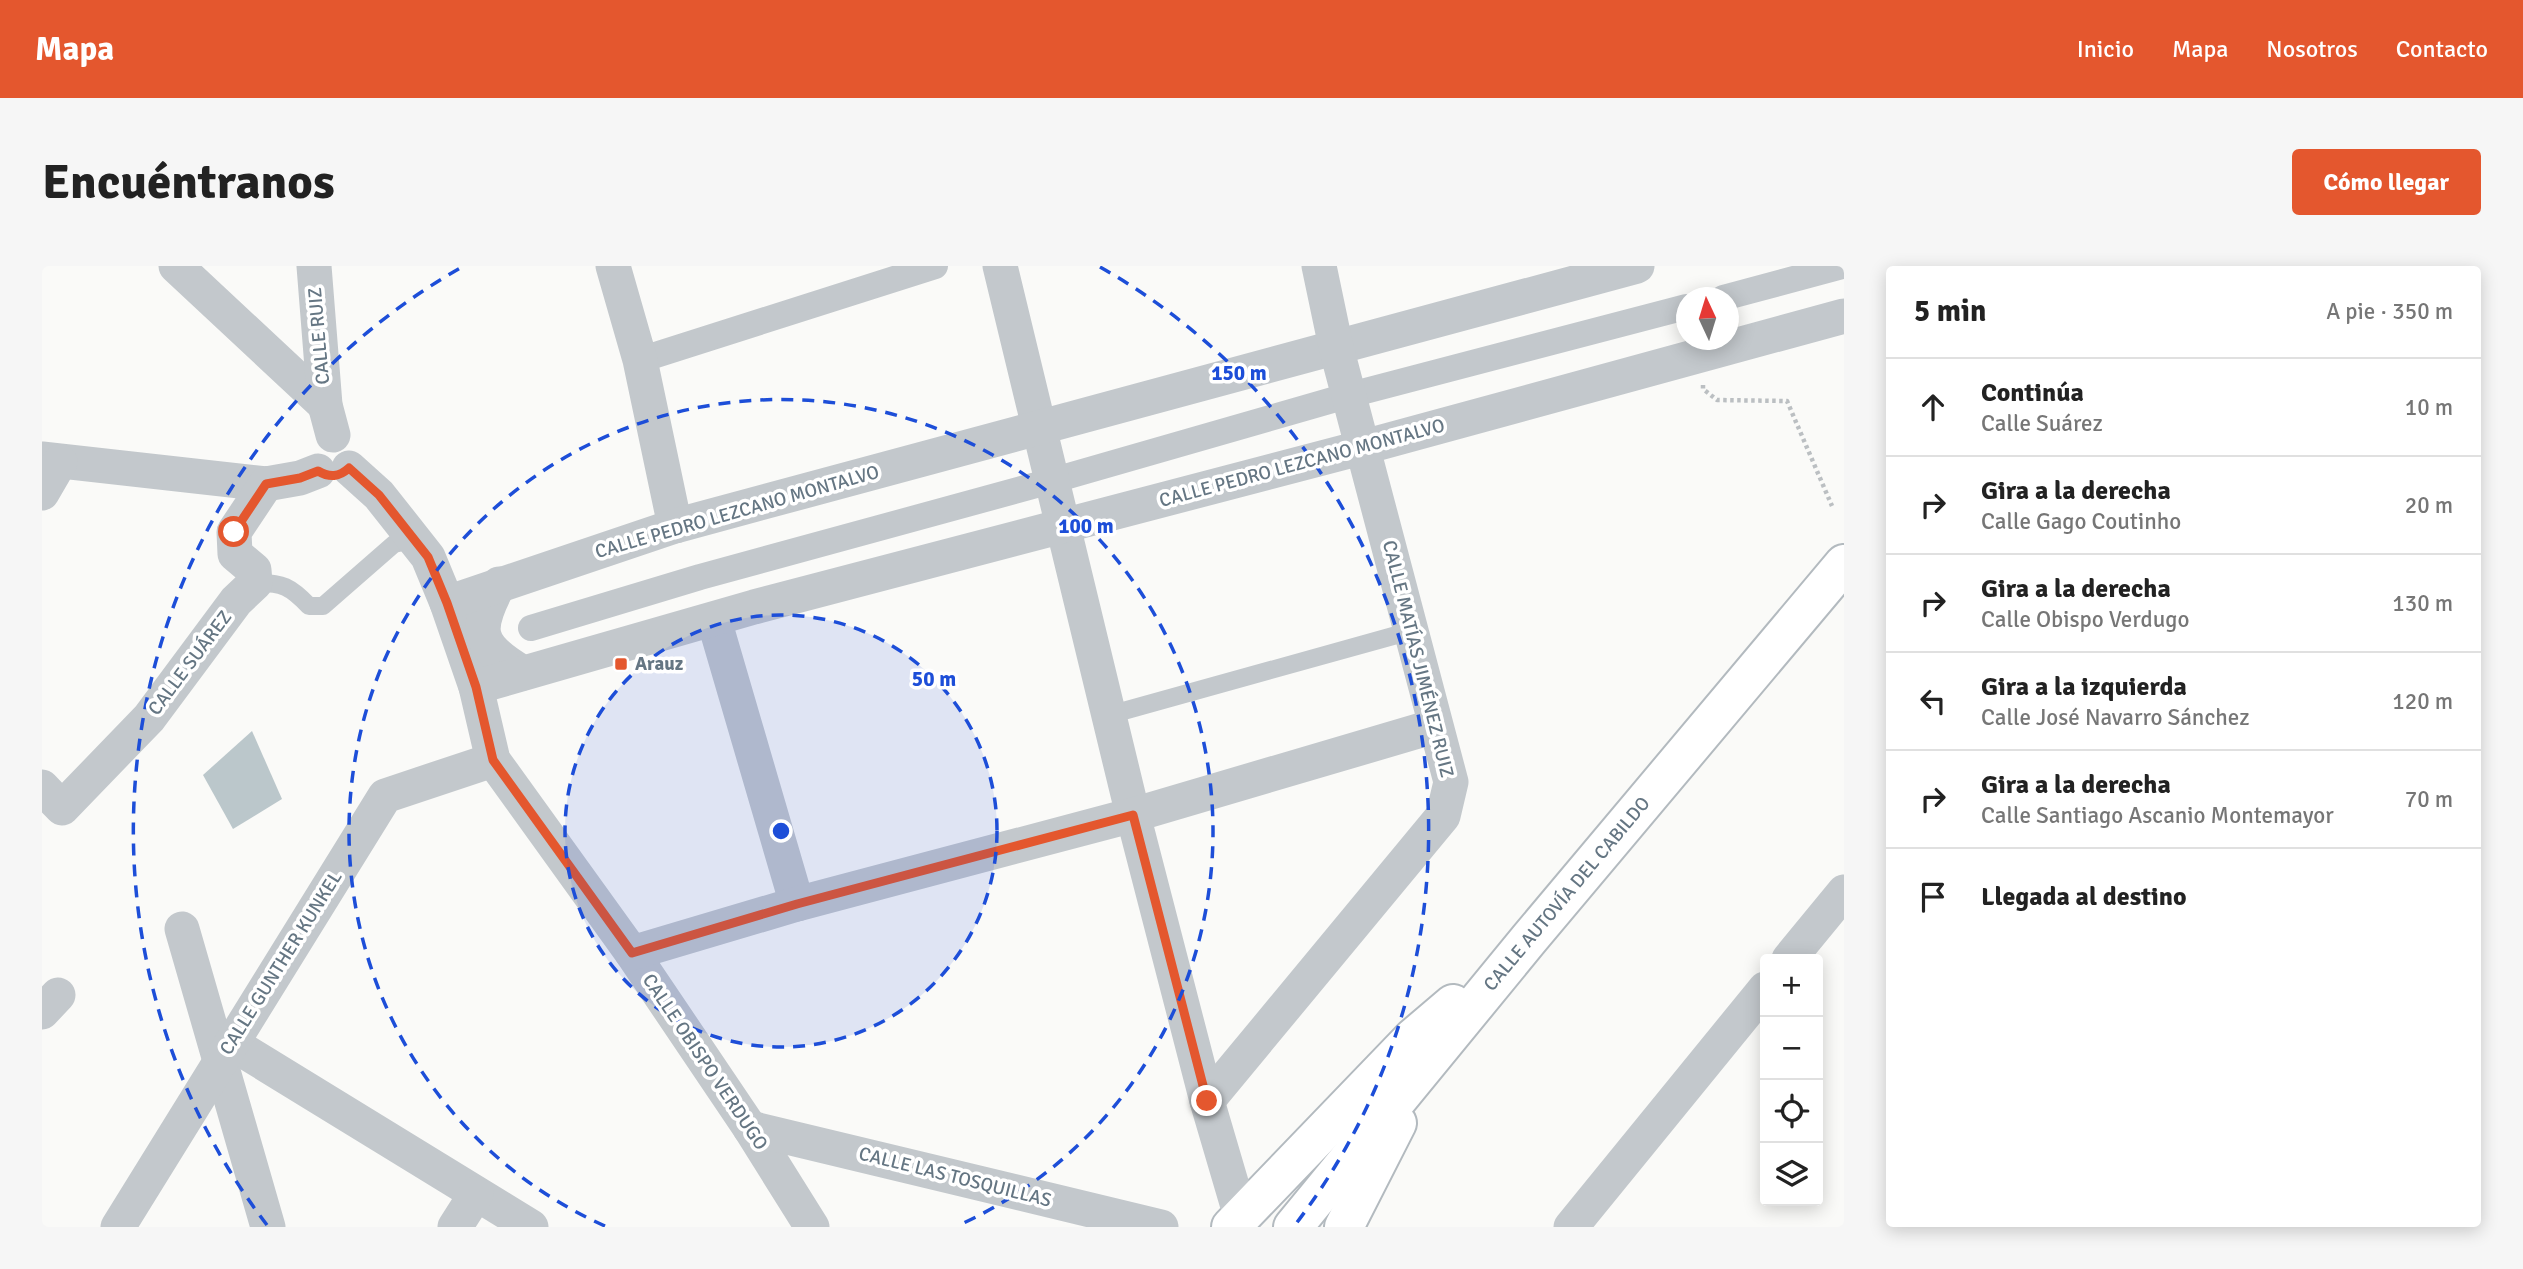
<!DOCTYPE html>
<html lang="es">
<meta charset="utf-8">
<style>
body{margin:0;font-family:Signika,sans-serif;background:#f6f6f6;color:#222}
.controls{position:absolute;right:21px;bottom:21px;display:grid;overflow:hidden;border-radius:7px;box-shadow:0 4px 18px #0003}
.controls button{width:63px;height:63px;display:grid;place-items:center;padding:0;border:0;border-bottom:2px solid #e0e0e0;background:#fff;color:#222;font:35px sans-serif}
.compass{position:absolute;left:1634px;top:21px;width:63px;height:63px;border-radius:50%;background:#fff;box-shadow:0 4px 18px #0003;rotate:356deg}
.stop{position:absolute;width:21px;height:21px;margin:-16px;border:5px solid #e4572e;border-radius:50%;background:#fff}
.stop.end{background:#e4572e;border-color:#fff;box-shadow:0 2px 7px #0008}
.list{margin:0;padding:0;list-style:none}
h2{display:flex;justify-content:space-between;align-items:center;height:91px;margin:0;padding:0 28px;font-size:30px}
h2 small{font-size:23px;font-weight:400;color:#767676}
.list li{display:grid;grid-template-columns:46px 1fr auto;gap:21px;align-items:center;box-sizing:border-box;height:98px;padding:0 28px;border-top:2px solid #e0e0e0}
.list b{display:block;font-size:26px;white-space:nowrap}
.list p{margin:0;font-size:23px;white-space:nowrap;color:#767676}
.list em{font-size:23px;font-style:normal;color:#767676}
.icon{flex:none;width:38px;height:38px;fill:none;stroke:currentColor;stroke-width:2;stroke-linecap:round;stroke-linejoin:round}
.map{position:relative;flex:none;width:1802px;height:961px;overflow:hidden;border-radius:7px}
header{display:flex;align-items:center;gap:42px;box-sizing:border-box;height:98px;padding:0 35px;background:#e4572e;color:#fff}
header strong{font-size:33px}
nav{display:flex;gap:38px;margin-inline-start:auto;font-size:24px}
.intro{display:flex;align-items:center;justify-content:space-between;box-sizing:border-box;height:168px;padding:0 42px}
h1{margin:0;font-size:49px}
.button{padding:18px 32px;border-radius:7px;background:#e4572e;color:#fff;font-size:24px;font-weight:700}
main{display:flex;gap:42px;padding:0 42px}
aside{flex:1;background:#fff;border-radius:7px;box-shadow:0 4px 18px #0003}
.map>svg:first-child{display:block}
.water{fill:#bbc7cb}
.lines{fill:none;stroke-linecap:round;stroke-linejoin:round}
.secondary-casing{stroke:#b3babf;stroke-width:42}
.path{stroke:#bbbfc2;stroke-width:4.5;stroke-dasharray:3.5 3.5;stroke-linecap:butt}
.service{stroke:#c3c8cc;stroke-width:18}
.pedestrian{stroke:#c3c8cc;stroke-width:26}
.minor{stroke:#c3c8cc;stroke-width:35}
.secondary{stroke:#fff;stroke-width:38}
.route{stroke:#e4572e;stroke-width:9}
.ring{fill:none;stroke:#1d4ed8;stroke-width:3.5;stroke-dasharray:12 9}
.poi-dot{fill:#e4572e;stroke:#fff;stroke-width:2.5}
.labels{text-anchor:middle;dominant-baseline:central;stroke-width:7;stroke-linejoin:round;paint-order:stroke}
.street-label{font-size:19px;fill:#657683;stroke:#fff}
.poi-label{font-size:19px;font-weight:bold;fill:#657683;stroke:#fff;text-anchor:start}
.centre{fill:#1d4ed8;stroke:#fff;stroke-width:3.5}
.ring-label{font-size:21px;text-anchor:middle;font-weight:bold;fill:#1d4ed8;stroke:#fff;stroke-width:7;stroke-linejoin:round;paint-order:stroke}
</style>
<header>
<strong>Mapa</strong>
<nav><a>Inicio</a><a>Mapa</a><a>Nosotros</a><a>Contacto</a></nav>
</header>
<div class="intro"><h1>Encuéntranos</h1><a class="button">Cómo llegar</a></div>
<main>
<div class="map">
<svg width="1802" height="961" viewBox="0 0 1802 961">
<rect width="100%" height="100%" fill="#fafaf8"/>
<path class="water" d="M210 465 240 533 191 563 161 509Z"/>
<g class="lines">
<g class="secondary-casing">
<g id="secondary">
<path d="M1189 961 1371 772 1411 738"/>
<path d="M1251 961 1487 673 1802 298"/>
<path d="M1302 961 1355 857"/>
</g>
</g>
<path class="path" d="M1661 119V123L1675 134 1745 135 1790 240"/>
<g class="service">
<path d="M213 317C240 316 249 321 267 340H281L352 278 373 273"/>
<path d="M1067 449 1369 365"/>
</g>
<g class="pedestrian">
<path d="M1681 32 1800 0"/>
<path d="M598 94 893 0"/>
<path d="M489 362 658 311 1009 215 1308 129 1644 41"/>
</g>
<g class="minor">
<path d="M134 0 283 139"/>
<path d="M272 0 283 139 291 169"/>
<path d="M571 0 598 94 633 260"/>
<path d="M958 0 1091 549 1165 835 1195 937 1203 947"/>
<path d="M0 193 224 218 258 212 276 205"/>
<path d="M307 202 337 229 386 291 405 337 434 421 451 494 590 687 708 862 770 961"/>
<path d="M0 227 18 196"/>
<path d="M457 318C432 365 434 379 481 407"/>
<path d="M405 337 633 260 1595 0"/>
<path d="M672 354 755 638"/>
<path d="M434 421 712 341 1322 181 1802 50"/>
<path d="M0 521 20 542 107 452 194 335 213 317 212 304 193 288 192 266 224 218"/>
<path d="M140 663 226 961"/>
<path d="M590 687 755 638 1091 549 1393 460"/>
<path d="M1747 693 1802 626"/>
<path d="M0 746 16 729"/>
<path d="M189 777 489 961"/>
<path d="M1165 835 1401 550 1409 516 1294 81 1277 0"/>
<path d="M708 862 1119 961"/>
<path d="M76 961 343 530 451 494"/>
<path d="M413 961 434 928"/>
<path d="M1529 961 1723 723"/>
</g>
<use href="#secondary" class="secondary"/>
</g>
<g class="lines">
<path class="route" d="M192 266 224 218 258 212 276 205C288 212 297 211 307 202L337 229 386 291 405 337 434 421 451 494 590 687 755 638 1091 549 1165 835"/>
</g>
<circle cx="739" cy="565" r="216" fill="#1d4ed8" fill-opacity=".12"/>
<g class="ring">
<circle cx="739" cy="565" r="216"/>
<path d="M563 960A432 432 0 1 1 915 960"/>
<path d="M225 959A648 648 0 0 1 420 1M1058 1A648 648 0 0 1 1253 959"/>
</g>
<rect class="poi-dot" x="572" y="391" width="14" height="14" rx="3.5"/>
<g class="labels">
<g class="street-label">
<text transform="translate(277 70) rotate(-95)">CALLE RUIZ</text>
<text transform="translate(1260 197) rotate(-15)">CALLE PEDRO LEZCANO MONTALVO</text>
<text transform="translate(695 246) rotate(-16)">CALLE PEDRO LEZCANO MONTALVO</text>
<text transform="translate(1376 393) rotate(76)">CALLE MATÍAS JIMÉNEZ RUIZ</text>
<text transform="translate(148 397) rotate(-53)">CALLE SUÁREZ</text>
<text transform="translate(1525 628) rotate(-50)">CALLE AUTOVÍA DEL CABILDO</text>
<text transform="translate(239 697) rotate(-58)">CALLE GUNTHER KUNKEL</text>
<text transform="translate(663 796) rotate(56)">CALLE OBISPO VERDUGO</text>
<text transform="translate(913 911) rotate(14)">CALLE LAS TOSQUILLAS</text>
</g>
<g class="poi-label">
<text x="593" y="398">Arauz</text>
</g>
</g>
<circle cx="739" cy="565" r="10" class="centre"/>
<g class="ring-label">
<text x="1197" y="114">150 m</text>
<text x="1044" y="267">100 m</text>
<text x="892" y="420">50 m</text>
</g>
</svg>
<div class="controls">
<button>+</button>
<button>−</button>
<button><svg class="icon" aria-label="locate" viewBox="0 0 24 24"><circle cx="12" cy="12" r="6"/><path d="M12 2v4M12 18v4M2 12h4M18 12h4"/></svg></button>
<button><svg class="icon" aria-label="layers" viewBox="0 0 24 24"><path d="M12 4l9 5-9 5-9-5zM3 14l9 5 9-5"/></svg></button>
</div>
<svg class="compass" viewBox="-18 -18 36 36"><path d="M0-13l5 13h-10z" fill="#e53935"/><path d="M0 13l5-13h-10z" fill="#767676"/></svg>
<div class="stop" style="left:192px;top:266px"></div>
<div class="stop end" style="left:1165px;top:835px"></div>
</div>
<aside>
<h2>5 min<small>A pie · 350 m</small></h2>
<ul class="list">
<li><svg class="icon" aria-label="ahead" viewBox="0 0 24 24"><path d="M12 20V5M6 11l6-6 6 6"/></svg><div><b>Continúa</b><p>Calle Suárez</p></div><em>10 m</em></li>
<li><svg class="icon" aria-label="right" viewBox="0 0 24 24"><path d="M7 20v-9h11M14 6l5 5-5 5"/></svg><div><b>Gira a la derecha</b><p>Calle Gago Coutinho</p></div><em>20 m</em></li>
<li><svg class="icon" aria-label="right" viewBox="0 0 24 24"><path d="M7 20v-9h11M14 6l5 5-5 5"/></svg><div><b>Gira a la derecha</b><p>Calle Obispo Verdugo</p></div><em>130 m</em></li>
<li><svg class="icon" aria-label="left" viewBox="0 0 24 24"><path d="M17 20v-9H6M10 6l-5 5 5 5"/></svg><div><b>Gira a la izquierda</b><p>Calle José Navarro Sánchez</p></div><em>120 m</em></li>
<li><svg class="icon" aria-label="right" viewBox="0 0 24 24"><path d="M7 20v-9h11M14 6l5 5-5 5"/></svg><div><b>Gira a la derecha</b><p>Calle Santiago Ascanio Montemayor</p></div><em>70 m</em></li>
<li><svg class="icon" aria-label="arrive" viewBox="0 0 24 24"><path d="M6 21V4h12l-3 4 3 4H6"/></svg><div><b>Llegada al destino</b></div></li>
</ul>
</aside>
</main>
